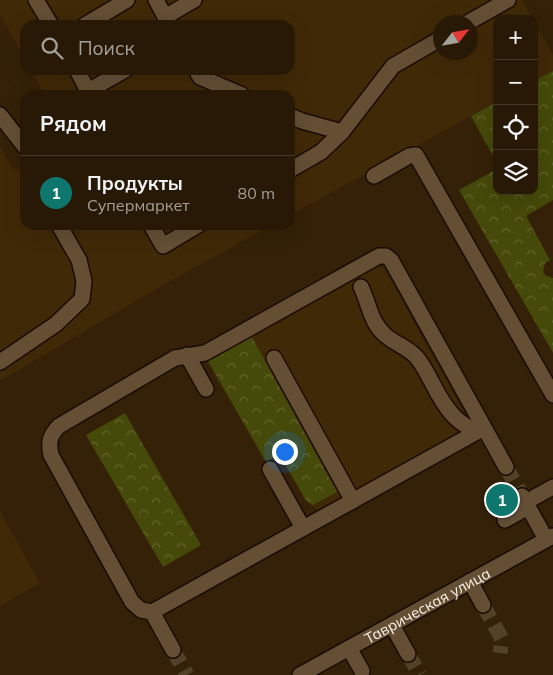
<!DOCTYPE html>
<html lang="ru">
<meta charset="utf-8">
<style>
body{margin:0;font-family:Mulish,sans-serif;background:#2f220f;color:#f1f3f6}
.controls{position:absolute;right:15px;top:15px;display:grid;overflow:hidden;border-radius:10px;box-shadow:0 5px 20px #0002}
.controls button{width:45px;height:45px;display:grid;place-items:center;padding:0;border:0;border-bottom:1px solid #433827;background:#271905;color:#f1f3f6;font:25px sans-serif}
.compass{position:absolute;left:433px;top:15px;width:45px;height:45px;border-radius:50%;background:#271905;box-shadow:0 5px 20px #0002;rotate:59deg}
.you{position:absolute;left:284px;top:451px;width:18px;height:18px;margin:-12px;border:4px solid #fff;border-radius:50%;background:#1a73e8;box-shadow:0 0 0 8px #1a73e833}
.badge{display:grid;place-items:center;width:32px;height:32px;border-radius:50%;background:#0f766e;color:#fff;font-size:16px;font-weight:700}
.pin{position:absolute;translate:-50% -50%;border:2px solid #fff;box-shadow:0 1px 5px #0006}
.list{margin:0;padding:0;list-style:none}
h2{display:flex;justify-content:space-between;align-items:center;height:65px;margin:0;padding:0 20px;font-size:21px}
h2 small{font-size:16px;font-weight:400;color:#a4a09a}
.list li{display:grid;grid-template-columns:32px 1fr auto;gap:15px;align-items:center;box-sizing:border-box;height:75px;padding:0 20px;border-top:1px solid #433827}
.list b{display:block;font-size:19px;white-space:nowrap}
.list p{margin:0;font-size:16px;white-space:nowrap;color:#a4a09a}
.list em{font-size:16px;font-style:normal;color:#a4a09a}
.icon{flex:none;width:28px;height:28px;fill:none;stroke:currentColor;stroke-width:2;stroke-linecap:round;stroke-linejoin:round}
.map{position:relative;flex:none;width:553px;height:675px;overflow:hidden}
.search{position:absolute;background:#271905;box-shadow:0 5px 20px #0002;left:20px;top:20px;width:275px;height:55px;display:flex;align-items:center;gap:12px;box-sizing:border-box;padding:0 18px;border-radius:15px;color:#a4a09a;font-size:19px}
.panel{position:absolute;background:#271905;box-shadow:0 5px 20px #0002;left:20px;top:90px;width:275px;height:140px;border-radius:15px}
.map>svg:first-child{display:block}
.built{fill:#402907;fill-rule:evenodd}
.park{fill:url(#park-crowns)}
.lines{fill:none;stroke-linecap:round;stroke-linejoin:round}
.minor-tunnel{stroke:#524029;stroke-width:15;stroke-dasharray:15 8;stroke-linecap:butt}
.minor-casing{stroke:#1b0a00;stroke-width:18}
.minor{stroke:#644f35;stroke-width:15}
.labels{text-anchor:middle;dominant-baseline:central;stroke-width:4;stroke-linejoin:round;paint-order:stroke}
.street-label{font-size:15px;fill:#fdf3e7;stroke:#150d04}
</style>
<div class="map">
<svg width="553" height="675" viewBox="0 0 553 675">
<defs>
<pattern id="park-crowns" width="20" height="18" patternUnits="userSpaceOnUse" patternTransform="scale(1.25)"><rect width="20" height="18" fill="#454909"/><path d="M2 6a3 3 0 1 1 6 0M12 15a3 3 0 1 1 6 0" fill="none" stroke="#61642d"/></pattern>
</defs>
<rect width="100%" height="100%" fill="#342107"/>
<g class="built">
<path d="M0 0H522L533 19H497V102L290 215V95H45L31 70H290V25H25V59L0 15ZM440 22H470V52H440Z"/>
<path d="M534 22 553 55V71L534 81Z"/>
<path d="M0 147 11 167 23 172 25 171V225H272L156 289 0 381Z"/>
<path d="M376 266 383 267 467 418 459 433 322 509H317L307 503 279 455 266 462 206 360Z"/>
<path d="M0 511 40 583 0 606Z"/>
</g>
<g class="park">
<path d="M553 71V200L526 216 550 260 545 263 543 272 546 276 553 278V353L459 190 497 169V191H534V81Z"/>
<path d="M497 102V163L471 116Z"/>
<path d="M252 337 337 492 313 505 306 500 279 454 266 462 208 361Z"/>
<path d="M125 413 201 545 163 567 86 435Z"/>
</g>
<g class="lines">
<g class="minor-tunnel">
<path d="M506 467 522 496"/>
<path d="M483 605 502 639 500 653"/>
<path d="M173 650 187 675"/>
<path d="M408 654 420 675"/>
</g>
<g class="minor-casing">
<g id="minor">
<path d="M36 0 51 25"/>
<path d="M156 0 169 24"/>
<path d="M165 17 194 0"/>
<path d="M469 22 508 0"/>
<path d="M85 25 127 0"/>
<path d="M77 70 88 91 87 95"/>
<path d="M196 70 200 77 242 95"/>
<path d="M88 91 125 70"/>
<path d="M0 115 25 147"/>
<path d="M290 116 302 121 342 132"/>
<path d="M290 170 321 152 342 132 393 66 440 39"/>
<path d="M374 176 409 156 416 155 553 395"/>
<path d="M151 225 163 246 198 225"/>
<path d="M361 287C369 303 370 321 384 334 394 344 409 347 418 359 431 376 437 398 452 414 458 422 468 427 476 432"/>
<path d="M187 355 206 389"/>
<path d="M274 358 353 501"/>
<path d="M0 362 56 324 82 299 84 281 79 260 59 225"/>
<path d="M270 469 303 528"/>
<path d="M522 496 546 539"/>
<path d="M526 502 553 487"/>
<path d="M505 520 528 507"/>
<path d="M470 581 483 605"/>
<path d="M152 612 484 428"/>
<path d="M392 625 408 654"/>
<path d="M349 648 362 671"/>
<path d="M173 650 152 612 141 610 132 602 51 455C48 442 50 435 59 426L175 358 205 353 379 256H386L391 260 506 467"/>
<path id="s1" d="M300 675 553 536"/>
</g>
</g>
<use href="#minor" class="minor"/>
</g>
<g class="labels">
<g class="street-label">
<text stroke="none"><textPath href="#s1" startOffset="145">Таврическая улица</textPath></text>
</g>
</g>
</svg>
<div class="controls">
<button>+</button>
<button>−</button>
<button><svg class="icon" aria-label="locate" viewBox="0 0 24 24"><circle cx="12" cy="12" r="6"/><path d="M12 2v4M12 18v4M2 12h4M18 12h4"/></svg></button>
<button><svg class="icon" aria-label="layers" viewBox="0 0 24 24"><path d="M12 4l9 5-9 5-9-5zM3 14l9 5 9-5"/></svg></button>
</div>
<svg class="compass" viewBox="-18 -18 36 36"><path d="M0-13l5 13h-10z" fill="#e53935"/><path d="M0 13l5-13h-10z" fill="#a4a09a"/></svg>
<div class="you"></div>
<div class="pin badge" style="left:502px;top:500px">1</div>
<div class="search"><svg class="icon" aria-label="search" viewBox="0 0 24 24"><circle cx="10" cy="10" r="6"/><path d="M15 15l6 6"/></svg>Поиск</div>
<section class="panel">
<h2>Рядом<small></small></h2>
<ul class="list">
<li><span class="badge">1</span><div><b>Продукты</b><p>Супермаркет</p></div><em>80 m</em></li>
</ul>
</section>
</div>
